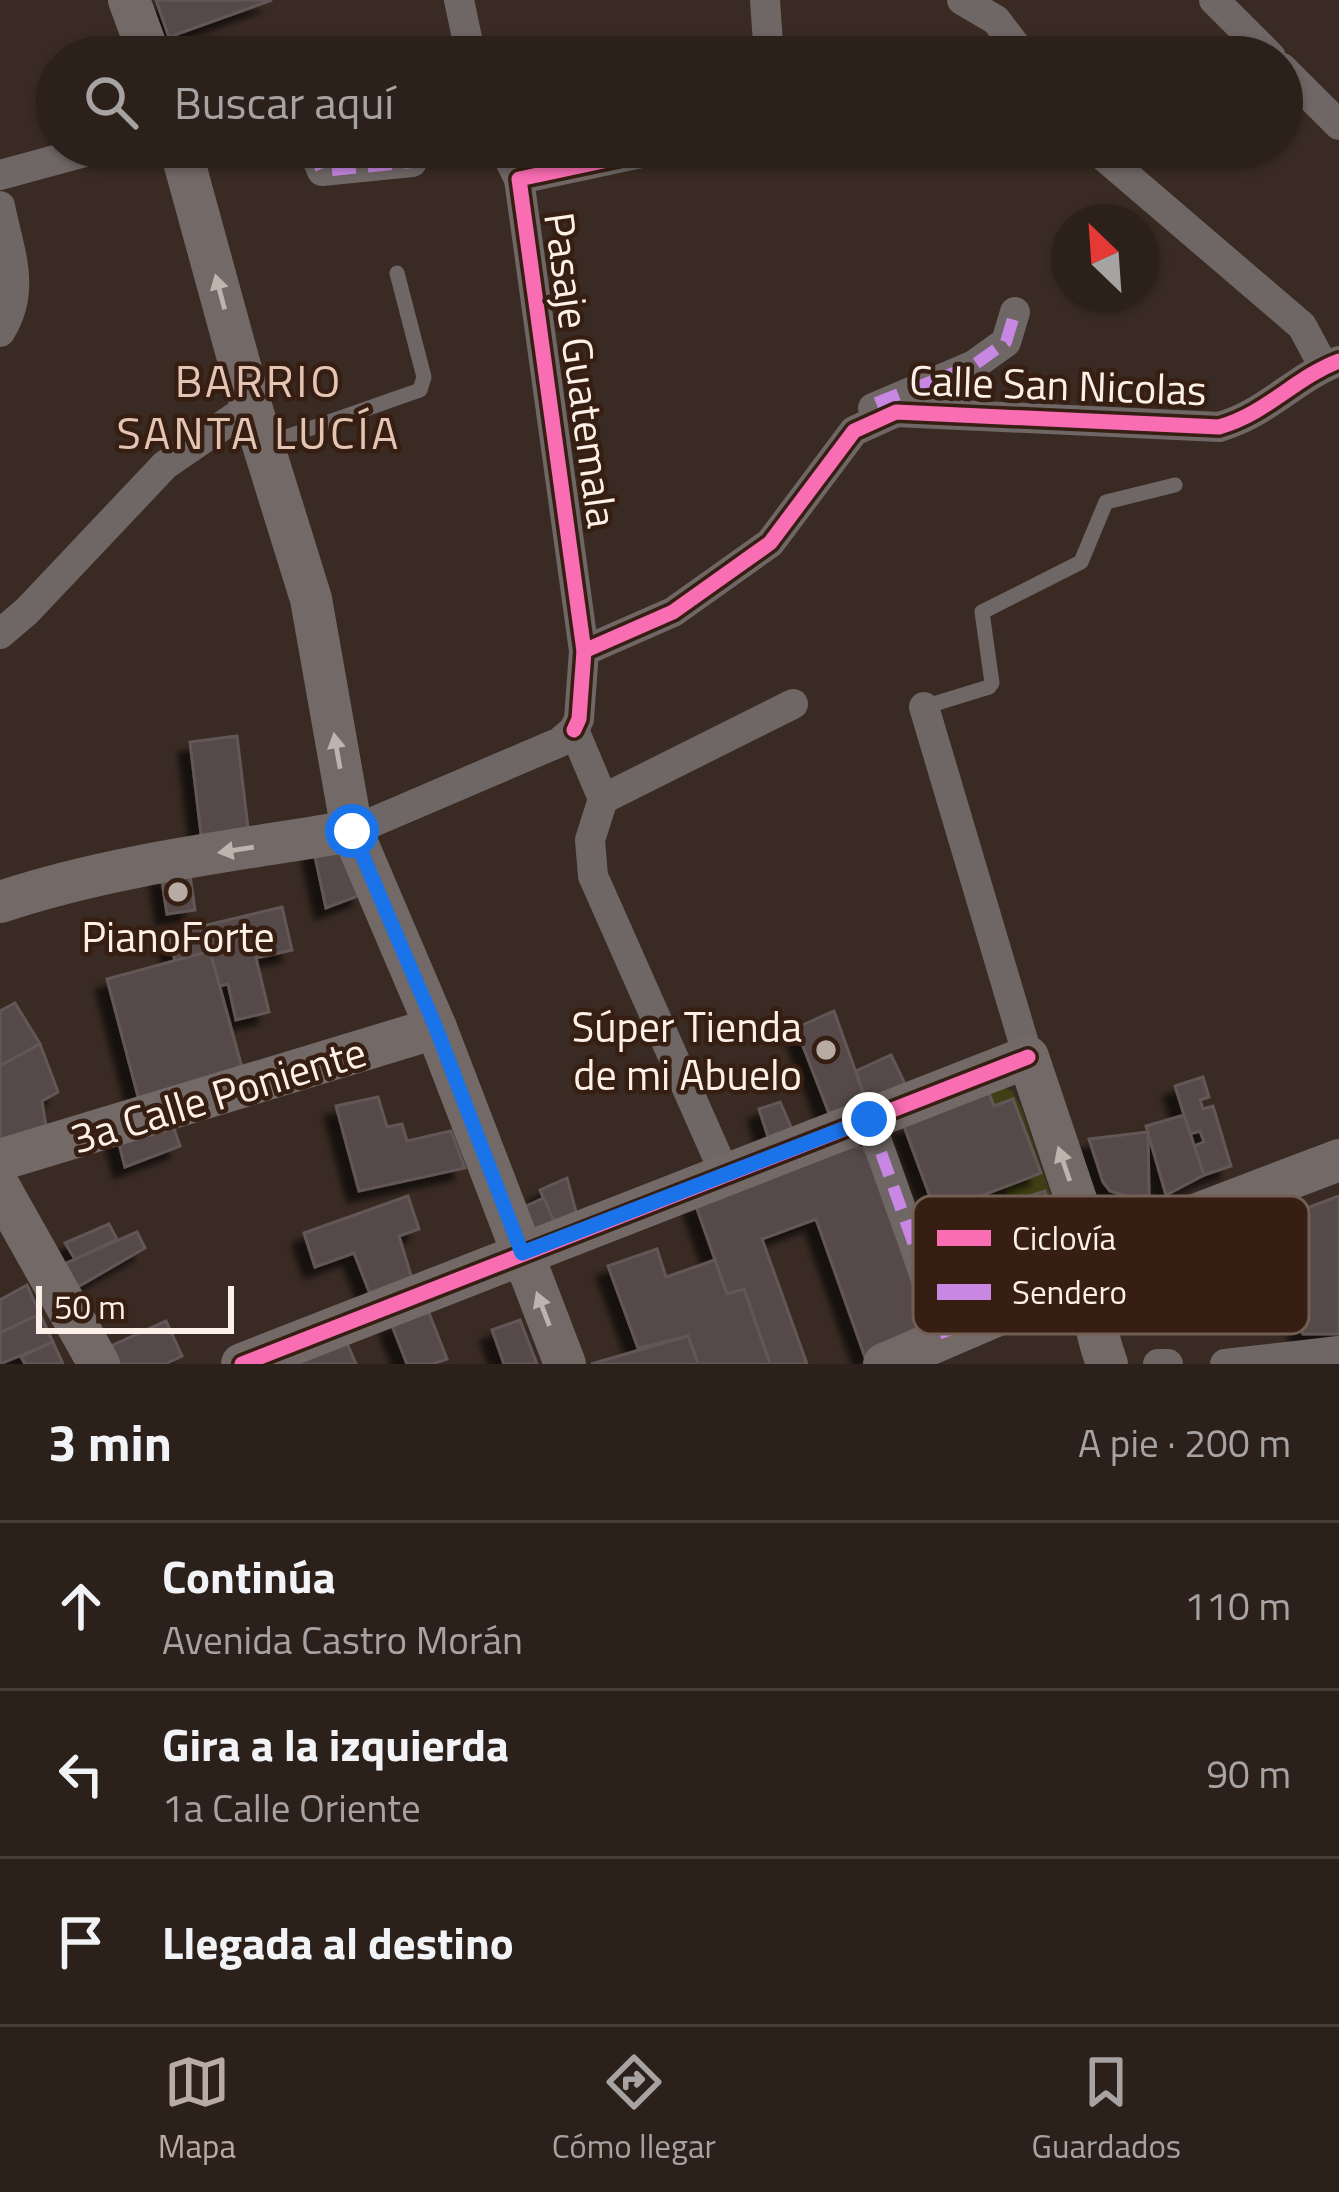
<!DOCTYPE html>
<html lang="es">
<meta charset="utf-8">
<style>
body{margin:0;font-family:"Titillium Web",sans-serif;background:#372d27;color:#f1f3f6}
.compass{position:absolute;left:1051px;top:204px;width:108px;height:108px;border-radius:50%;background:#2b201a;box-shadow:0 3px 9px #0004;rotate:335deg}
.scale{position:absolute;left:36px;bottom:30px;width:198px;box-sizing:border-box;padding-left:12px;border:6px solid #fdf0e9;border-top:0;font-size:33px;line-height:42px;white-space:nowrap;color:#fdf0e9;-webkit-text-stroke:9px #361f12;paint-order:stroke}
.stop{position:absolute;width:36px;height:36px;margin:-27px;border:9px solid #1a73e8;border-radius:50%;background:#fff}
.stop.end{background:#1a73e8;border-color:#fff;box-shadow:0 3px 12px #0008}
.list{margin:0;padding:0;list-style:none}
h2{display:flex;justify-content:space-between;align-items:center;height:156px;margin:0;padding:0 48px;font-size:51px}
h2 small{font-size:39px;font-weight:400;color:#a6a3a2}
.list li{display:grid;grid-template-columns:78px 1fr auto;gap:36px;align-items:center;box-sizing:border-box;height:168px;padding:0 48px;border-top:3px solid #473e39}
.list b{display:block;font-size:45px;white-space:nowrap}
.list p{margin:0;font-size:39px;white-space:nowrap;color:#a6a3a2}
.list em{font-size:39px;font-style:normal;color:#a6a3a2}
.icon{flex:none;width:66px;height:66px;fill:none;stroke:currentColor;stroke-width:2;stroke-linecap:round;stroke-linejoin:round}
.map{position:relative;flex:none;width:1339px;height:1364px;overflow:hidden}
.search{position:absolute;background:#2b201a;box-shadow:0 3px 9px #0004;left:36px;right:36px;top:36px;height:132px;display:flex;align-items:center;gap:30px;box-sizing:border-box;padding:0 42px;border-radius:66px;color:#a6a3a2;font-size:45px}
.sheet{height:660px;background:#2b201a}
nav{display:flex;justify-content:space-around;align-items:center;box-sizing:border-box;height:168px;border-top:3px solid #473e39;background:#2b201a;font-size:33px;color:#a6a3a2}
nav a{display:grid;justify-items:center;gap:6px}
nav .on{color:#b8aba4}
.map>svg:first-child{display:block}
.green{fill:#3f3f15}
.building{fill:#544949;stroke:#625757;stroke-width:3;filter:url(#shadow)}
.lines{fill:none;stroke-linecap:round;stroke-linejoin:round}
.lane{stroke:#6f6765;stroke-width:15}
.street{stroke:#6f6765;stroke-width:30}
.secondary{stroke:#736966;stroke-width:42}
.quiet{stroke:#c787e3;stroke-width:12;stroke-dasharray:24 12;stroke-linecap:butt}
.cycleway-casing{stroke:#361f12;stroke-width:22}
.cycleway{stroke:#f96db3;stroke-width:15}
.oneway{fill:#bfb3ae}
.route{stroke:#1a73e8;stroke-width:15}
.poi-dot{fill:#b8aba4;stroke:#361f12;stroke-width:4.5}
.labels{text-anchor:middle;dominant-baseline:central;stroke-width:9;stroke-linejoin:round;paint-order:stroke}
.street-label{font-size:42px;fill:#fdf0e9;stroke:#361f12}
.poi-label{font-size:42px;fill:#fdf0e9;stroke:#361f12}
.neighbourhood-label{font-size:45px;letter-spacing:3px;fill:#e4c5b4;stroke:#361f12}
.key{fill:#361f12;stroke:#725e52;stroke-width:3}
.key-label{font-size:33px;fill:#fdf0e9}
</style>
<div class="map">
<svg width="1339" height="1364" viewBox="0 0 1339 1364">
<defs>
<filter id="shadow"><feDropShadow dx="-11" dy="11" stdDeviation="3" flood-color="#0009"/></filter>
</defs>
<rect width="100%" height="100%" fill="#392b23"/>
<path class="green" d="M1005 1088 1012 1091 1021 1107 1067 1244 1063 1256 1035 1269 1004 1187 1041 1172 1014 1099 994 1106 989 1093Z"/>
<g class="building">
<path d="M156 0H272L169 37Z"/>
<path d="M237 736 249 836 202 842 190 742Z"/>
<path d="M342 844 363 894 326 908 313 847Z"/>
<path d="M189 869 195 910 167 914 161 874Z"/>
<path d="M282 907 292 950 256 958 269 1012 236 1020 228 984 219 986 210 951 175 961 169 934Z"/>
<path d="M210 951 244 1075 140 1104 107 979Z"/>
<path d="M15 1003 40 1044 0 1066V1011Z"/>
<path d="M834 1011 869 1109 832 1121 796 1028Z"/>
<path d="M40 1044 58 1092 42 1101 47 1133 0 1145V1066Z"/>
<path d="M891 1055 909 1092 869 1109 856 1071Z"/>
<path d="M1203 1077 1209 1097 1200 1100 1203 1109 1213 1106 1231 1166 1204 1175 1194 1146 1204 1142 1200 1131 1190 1134 1175 1086Z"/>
<path d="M989 1093 994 1106 1013 1099 1041 1173 936 1213 904 1126Z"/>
<path d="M378 1097 387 1127 402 1124 407 1141 451 1131 465 1168 359 1191 336 1106Z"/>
<path d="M780 1102 796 1138 771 1146 759 1109Z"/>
<path d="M1184 1115 1204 1175 1166 1195 1146 1126Z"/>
<path d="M170 1117 180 1146 125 1167 116 1132Z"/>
<path d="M1148 1132 1149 1195 1130 1197 1110 1191 1103 1182 1089 1139Z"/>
<path d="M850 1147 862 1148 871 1157 924 1318 918 1335 865 1357 816 1219 762 1239 807 1364H770L744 1289 727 1294 695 1203Z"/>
<path d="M567 1178 578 1219 556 1228 540 1190Z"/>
<path d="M1045 1191 1058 1228 1034 1237 1020 1199Z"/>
<path d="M408 1196 419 1229 399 1236 413 1282 372 1299 354 1253 315 1267 304 1233Z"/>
<path d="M1339 1196V1334H1303L1295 1314 1281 1319 1248 1230Z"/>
<path d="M544 1198 555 1224 531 1232 515 1211Z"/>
<path d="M109 1224 117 1239 75 1259 65 1243Z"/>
<path d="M137 1232 145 1248 76 1288 62 1265Z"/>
<path d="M657 1249 666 1277 715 1260 727 1294 744 1289 770 1364H698L688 1336 638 1348 608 1266Z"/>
<path d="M27 1285 40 1314 0 1333V1300Z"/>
<path d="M427 1308 447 1359 432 1364H407L391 1323Z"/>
<path d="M40 1314 53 1342 0 1364V1333Z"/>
<path d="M520 1320 537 1364H504L492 1330Z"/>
<path d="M166 1321 182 1356 165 1364H119L111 1346Z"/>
<path d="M688 1336 698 1364H591Z"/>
<path d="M53 1342 63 1364H25L21 1357Z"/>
<path d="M347 1343 356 1364H296Z"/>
</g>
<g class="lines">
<g class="lane">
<path d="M266 444 420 390 424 377 397 273"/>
<path d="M924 707 989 687 992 683 982 612 1081 562 1106 502 1175 485"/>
</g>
<g class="street">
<path d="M459 0 471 57"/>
<path d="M765 0 769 57"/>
<path d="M962 0 996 20 1024 57"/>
<path d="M1214 0 1271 57"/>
<path d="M1282 68 1339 125"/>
<path d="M312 147 322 171 412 162"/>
<path d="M503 147 519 179"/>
<path d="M1093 147 1302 326 1324 367"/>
<path d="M0 175 103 147"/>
<path d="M0 206C9 252 27 289 0 332"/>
<path d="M873 408 974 365 1006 342 1015 312"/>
<path d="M0 634 27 611 165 465 251 406"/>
<path d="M584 651 673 612 770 543 854 431 896 412 1219 427C1268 413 1294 378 1339 361"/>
<path d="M924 707 1028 1057"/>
<path d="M574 730 579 719 584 651 519 179 669 147"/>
<path d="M574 730 603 799 590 840 593 876 725 1174"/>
<path d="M603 799 793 704"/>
<path d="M352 831 560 742 574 730"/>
<path d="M869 1119 947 1337"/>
<path d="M1158 1364H1168"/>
<path d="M1225 1364 1339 1351"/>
</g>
<g class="secondary">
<path d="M129 0 150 57"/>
<path d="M180 147 251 406 311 599 352 831 436 1028 565 1364"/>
<path d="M0 902C114 864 234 851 352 831"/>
<path d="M0 1160 436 1028"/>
<path d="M0 1188 99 1364"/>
<path d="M242 1364 1028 1057 1100 1271"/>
<path d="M884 1364 1100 1271"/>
<path d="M1107 1364C1092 1322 1083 1279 1119 1244L1339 1160"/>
</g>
<g class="quiet">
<path d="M312 147 322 171 412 162"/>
<path d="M180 148 182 147"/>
<path d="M876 403 974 365 1006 342 1015 312"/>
<path d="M869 1119 947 1337"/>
</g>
<g class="cycleway-casing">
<g id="cycleway">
<path d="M584 651 673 612 770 543 854 431 896 412 1219 427C1268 413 1294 378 1339 361"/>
<path d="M574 730 579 719 584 651 519 179 669 147"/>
<path d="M242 1364 1028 1057"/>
</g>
</g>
<use href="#cycleway" class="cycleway"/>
</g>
<defs><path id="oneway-solid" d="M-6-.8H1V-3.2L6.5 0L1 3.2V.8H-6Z" transform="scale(3)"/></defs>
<g class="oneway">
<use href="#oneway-solid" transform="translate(220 292) rotate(-105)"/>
<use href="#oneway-solid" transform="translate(337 751) rotate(-100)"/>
<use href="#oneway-solid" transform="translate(236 850) rotate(171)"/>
<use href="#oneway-solid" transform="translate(1064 1164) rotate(-109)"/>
<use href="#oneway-solid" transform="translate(543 1309) rotate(-111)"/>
</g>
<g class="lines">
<path class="route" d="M352 831 436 1028 522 1253 869 1119"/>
</g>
<g class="poi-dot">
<circle cx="178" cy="892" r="12"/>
<circle cx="826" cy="1050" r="12"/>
</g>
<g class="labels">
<g class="street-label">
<text transform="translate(582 370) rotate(82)">Pasaje Guatemala</text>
<text transform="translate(1058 384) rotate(2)">Calle San Nicolas</text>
<text transform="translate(218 1094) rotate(-17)">3a Calle Poniente</text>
</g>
<g class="poi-label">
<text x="178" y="936">PianoForte</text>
<text x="802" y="1026" text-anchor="end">Súper Tienda<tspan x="802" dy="48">de mi Abuelo</tspan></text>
</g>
<g class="neighbourhood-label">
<text x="259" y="380">BARRIO<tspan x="259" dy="52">SANTA LUCÍA</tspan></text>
</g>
</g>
<rect x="913" y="1196" width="396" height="138" rx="18" class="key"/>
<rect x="937" y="1230" width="54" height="16" fill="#f96db3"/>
<rect x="937" y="1284" width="54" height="16" fill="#c787e3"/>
<g class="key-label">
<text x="1012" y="1250">Ciclovía</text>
<text x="1012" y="1304">Sendero</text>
</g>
</svg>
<svg class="compass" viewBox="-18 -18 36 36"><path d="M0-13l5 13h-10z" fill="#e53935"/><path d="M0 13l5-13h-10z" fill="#a6a3a2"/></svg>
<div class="scale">50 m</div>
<div class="stop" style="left:352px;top:831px"></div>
<div class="stop end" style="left:869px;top:1119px"></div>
<div class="search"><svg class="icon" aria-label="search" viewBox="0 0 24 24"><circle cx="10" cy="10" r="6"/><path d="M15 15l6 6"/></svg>Buscar aquí</div>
</div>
<section class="sheet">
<h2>3 min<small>A pie · 200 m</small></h2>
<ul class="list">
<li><svg class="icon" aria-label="ahead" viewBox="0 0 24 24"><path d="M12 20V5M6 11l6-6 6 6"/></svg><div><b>Continúa</b><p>Avenida Castro Morán</p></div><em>110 m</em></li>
<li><svg class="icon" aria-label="left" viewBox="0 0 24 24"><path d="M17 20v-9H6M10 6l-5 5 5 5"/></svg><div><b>Gira a la izquierda</b><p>1a Calle Oriente</p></div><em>90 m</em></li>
<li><svg class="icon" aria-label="arrive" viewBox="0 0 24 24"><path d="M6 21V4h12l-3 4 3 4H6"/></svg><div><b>Llegada al destino</b></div></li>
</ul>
</section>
<nav>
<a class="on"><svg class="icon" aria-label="map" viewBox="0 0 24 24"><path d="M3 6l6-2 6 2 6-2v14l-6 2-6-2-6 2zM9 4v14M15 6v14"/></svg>Mapa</a>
<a><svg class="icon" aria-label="directions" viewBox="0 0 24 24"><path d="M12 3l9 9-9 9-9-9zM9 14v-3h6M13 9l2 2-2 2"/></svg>Cómo llegar</a>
<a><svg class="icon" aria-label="saved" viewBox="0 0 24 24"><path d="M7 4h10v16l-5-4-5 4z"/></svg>Guardados</a>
</nav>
